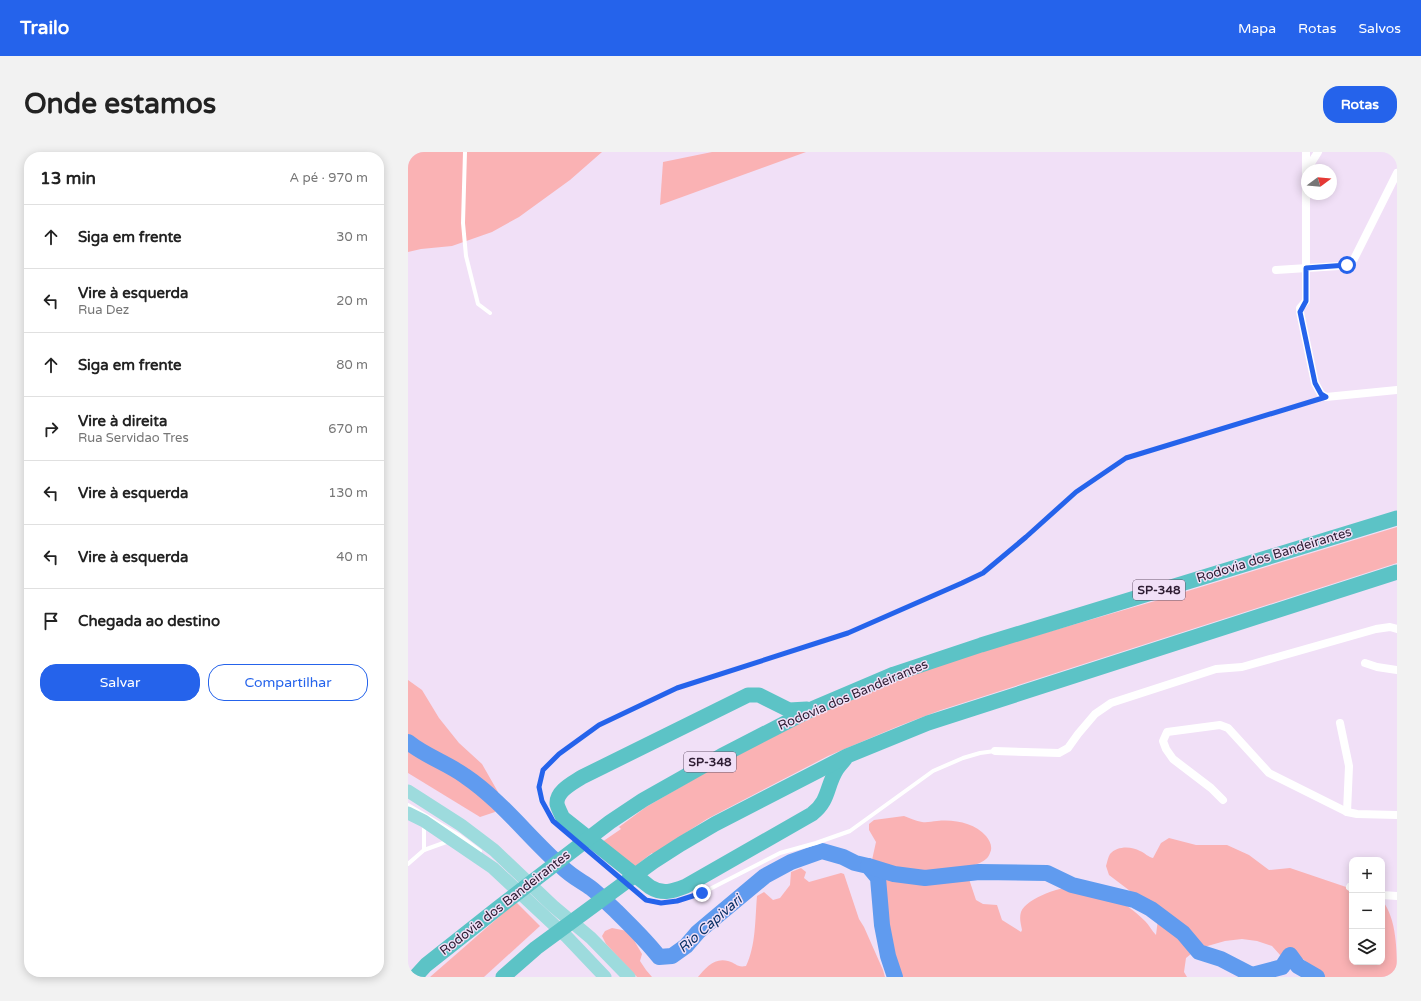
<!DOCTYPE html>
<html lang="pt">
<meta charset="utf-8">
<style>
body{margin:0;font-family:"Varela Round",sans-serif;background:#f2f2f2;color:#222}
.controls{position:absolute;right:12px;bottom:12px;display:grid;overflow:hidden;border-radius:8px;box-shadow:0 2px 10px #0003}
.controls button{width:36px;height:36px;display:grid;place-items:center;padding:0;border:0;border-bottom:1px solid #e0e0e0;background:#fff;color:#222;font:20px sans-serif}
.compass{position:absolute;left:893px;top:12px;width:36px;height:36px;border-radius:50%;background:#fff;box-shadow:0 2px 10px #0003;rotate:74deg}
.stop{position:absolute;width:12px;height:12px;margin:-9px;border:3px solid #2563eb;border-radius:50%;background:#fff}
.stop.end{background:#2563eb;border-color:#fff;box-shadow:0 1px 4px #0008}
.list{margin:0;padding:0;list-style:none}
h2{display:flex;justify-content:space-between;align-items:center;height:52px;margin:0;padding:0 16px;font-size:17px}
h2 small{font-size:13px;font-weight:400;color:#767676}
.list li{display:grid;grid-template-columns:26px 1fr auto;gap:12px;align-items:center;box-sizing:border-box;height:64px;padding:0 16px;border-top:1px solid #e0e0e0}
.list b{display:block;font-size:15px;white-space:nowrap}
.list p{margin:0;font-size:13px;white-space:nowrap;color:#767676}
.list em{font-size:13px;font-style:normal;color:#767676}
.actions{display:flex;gap:8px;padding:12px 16px}
.actions a{flex:1;padding:9px 0;border:1px solid #2563eb;border-radius:16px;text-align:center;font-size:14px;color:#2563eb}
.actions .main{background:#2563eb;color:#fff}
.icon{flex:none;width:22px;height:22px;fill:none;stroke:currentColor;stroke-width:2;stroke-linecap:round;stroke-linejoin:round}
.map{position:relative;flex:none;width:989px;height:825px;overflow:hidden;border-radius:16px}
header{display:flex;align-items:center;gap:24px;box-sizing:border-box;height:56px;padding:0 20px;background:#2563eb;color:#fff}
header strong{font-size:19px}
nav{display:flex;gap:22px;margin-inline-start:auto;font-size:14px}
.intro{display:flex;align-items:center;justify-content:space-between;box-sizing:border-box;height:96px;padding:0 24px}
h1{margin:0;font-size:28px}
.button{padding:10px 18px;border-radius:16px;background:#2563eb;color:#fff;font-size:14px;font-weight:700}
main{display:flex;gap:24px;padding:0 24px}
aside{flex:1;background:#fff;border-radius:16px;box-shadow:0 2px 10px #0003}
.map>svg:first-child{display:block}
.green{fill:#fab2b4}
.lines{fill:none;stroke-linecap:round;stroke-linejoin:round}
.river{stroke:#609bef;stroke-width:16}
.service{stroke:#fff;stroke-width:4}
.minor{stroke:#fff;stroke-width:8}
.primary{stroke:#9ddbdd;stroke-width:13}
.motorway{stroke:#5cc3c6;stroke-width:15}
.route{stroke:#2563eb;stroke-width:5}
.labels{text-anchor:middle;dominant-baseline:central;stroke-width:3;stroke-linejoin:round;paint-order:stroke}
.shield{fill:#f1e0f7;stroke:#68576d;stroke-width:1}
.shield-label{font-size:12px;font-weight:bold;fill:#2d1c32}
.street-label{font-size:13px;fill:#2d1c32;stroke:#f1e0f7}
.water-label{font-size:14px;font-style:italic;fill:#0c3368;stroke:#f1e0f7}
</style>
<header>
<strong>Trailo</strong>
<nav><a>Mapa</a><a>Rotas</a><a>Salvos</a></nav>
</header>
<div class="intro"><h1>Onde estamos</h1><a class="button">Rotas</a></div>
<main>
<aside>
<h2>13 min<small>A pé · 970 m</small></h2>
<ul class="list">
<li><svg class="icon" aria-label="ahead" viewBox="0 0 24 24"><path d="M12 20V5M6 11l6-6 6 6"/></svg><div><b>Siga em frente</b></div><em>30 m</em></li>
<li><svg class="icon" aria-label="left" viewBox="0 0 24 24"><path d="M17 20v-9H6M10 6l-5 5 5 5"/></svg><div><b>Vire à esquerda</b><p>Rua Dez</p></div><em>20 m</em></li>
<li><svg class="icon" aria-label="ahead" viewBox="0 0 24 24"><path d="M12 20V5M6 11l6-6 6 6"/></svg><div><b>Siga em frente</b></div><em>80 m</em></li>
<li><svg class="icon" aria-label="right" viewBox="0 0 24 24"><path d="M7 20v-9h11M14 6l5 5-5 5"/></svg><div><b>Vire à direita</b><p>Rua Servidao Tres</p></div><em>670 m</em></li>
<li><svg class="icon" aria-label="left" viewBox="0 0 24 24"><path d="M17 20v-9H6M10 6l-5 5 5 5"/></svg><div><b>Vire à esquerda</b></div><em>130 m</em></li>
<li><svg class="icon" aria-label="left" viewBox="0 0 24 24"><path d="M17 20v-9H6M10 6l-5 5 5 5"/></svg><div><b>Vire à esquerda</b></div><em>40 m</em></li>
<li><svg class="icon" aria-label="arrive" viewBox="0 0 24 24"><path d="M6 21V4h12l-3 4 3 4H6"/></svg><div><b>Chegada ao destino</b></div></li>
</ul>
<div class="actions"><a class="main">Salvar</a><a>Compartilhar</a></div>
</aside>
<div class="map">
<svg width="989" height="825" viewBox="0 0 989 825">
<rect width="100%" height="100%" fill="#f1e0f7"/>
<g class="green">
<path d="M0 0H194L162 28 111 65 84 80 44 94 13 97 0 100Z"/>
<path d="M304 0H398L252 53 255 10Z"/>
<path d="M989 375V411L533 558 491 574 420 604 299 667 245 702 244 701 225 716 194 690 213 677 211 675 238 655 314 611 412 561 494 527 526 515 602 491 747 449Z"/>
<path d="M0 528 14 538 31 566 51 591 74 612 90 640 87 660 72 665 0 621Z"/>
<path d="M496 664C502 666 508 669 514 670 519 671 524 669 529 669 546 667 567 671 578 684 582 689 585 695 582 701 578 713 562 711 556 721L561 727 568 748 575 752 589 753 594 768 613 780 614 778C613 772 611 767 613 760 619 744 664 731 679 734 695 736 726 757 737 769 741 773 744 779 748 783L750 767 747 754 726 742 701 723 698 714C699 711 700 705 702 702 709 694 723 694 732 699 737 701 740 705 745 706L753 691 761 686 788 693H819L841 703 861 718 882 716 944 737V810H974V748C989 767 989 799 989 825H911C905 822 904 817 900 812 895 804 882 803 873 804L864 794 849 789 834 787 817 789 789 797 778 806 776 820 779 825H487L476 803 474 772 467 729 471 715 470 712 464 708 468 690 461 678V672L466 668Z"/>
<path d="M393 716 398 720 396 726 401 730 433 721 436 722 451 767 456 775 475 818 477 825H290C297 816 307 805 320 809 328 811 329 816 338 814 348 794 347 767 349 744L356 740 365 748 372 746 382 733 383 720Z"/>
<path d="M108 750 132 774 76 825H22Z"/>
<path d="M204 776 224 780 227 790 234 802 232 809 238 818 244 825H229L198 792 194 784 197 779Z"/>
</g>
<g class="lines">
<g class="river">
<path d="M0 590C17 604 39 611 57 624 94 649 121 686 154 715 163 724 173 729 183 736 192 743 200 752 208 759 223 774 238 788 251 805L264 804 278 794 290 780 303 769 357 724 383 710 414 699 435 705 447 711 460 714 470 726 474 773 480 804 487 825"/>
<path d="M460 714 486 722 517 726 571 720 639 721 664 733 726 748 743 757 775 781 791 800 813 807 844 823 874 815 882 803 890 814 909 825"/>
</g>
<g class="service">
<path d="M57 0 55 71 58 104 70 152 82 161"/>
<path d="M0 653 52 684 72 699"/>
<path d="M16 672V698"/>
<path d="M170 690 145 669 133 649 131 635 135 618 151 602 191 573 269 536 440 481 554 431 575 421 618 385 668 340 718 306 918 245"/>
<path d="M175 694 238 747 253 751 269 749 294 741 372 701 408 691 442 679 525 619 555 606 572 601 587 599"/>
<path d="M0 712 16 698 41 689"/>
</g>
<g class="minor">
<path d="M898 0V149L892 156V160L907 231 913 242 918 245 989 238"/>
<path d="M898 19 910 0"/>
<path d="M868 118 931 114 939 113 946 107 989 21"/>
<path d="M957 511 969 515 989 518"/>
<path d="M932 571 941 614 939 660"/>
<path d="M587 599 651 601 660 596 670 582 687 562 703 551 808 517 834 515 968 477 982 475 989 477"/>
<path d="M815 648 803 636 765 607 758 597 755 589 759 580 812 573 820 576 861 621 939 660 949 662 989 663"/>
<path d="M942 735 944 736"/>
<path d="M974 743 989 744"/>
</g>
<g class="primary">
<path d="M0 639 53 673 86 698 145 754 183 786 221 825"/>
<path d="M0 661 16 669 85 716 159 785 197 825"/>
</g>
<g class="motorway">
<path d="M399 557 381 558 351 543H340L174 625C165 631 148 639 149 652 150 656 153 662 155 666L242 735C255 743 265 739 278 734L404 662C422 648 418 634 429 617 431 614 434 611 437 607"/>
<path d="M7 825 18 813 90 756 202 670 235 648 313 604 406 556 486 522 573 493 989 366"/>
<path d="M95 825 128 796 245 710 273 692 307 672 439 604 520 571 989 420"/>
</g>
</g>
<g class="lines">
<path class="route" d="M294 741 269 749 253 751 238 748 145 669 134 649 131 635 135 618 151 602 191 573 269 536 440 481 554 431 575 421 618 385 668 340 718 306 918 245 913 242 907 231 892 160 898 149V116L939 113"/>
</g>
<g class="labels">
<g class="shield">
<rect x="725" y="428" width="52" height="20" rx="3"/>
<rect x="276" y="600" width="52" height="20" rx="3"/>
</g>
<g class="shield-label">
<text x="751" y="438">SP-348</text>
<text x="302" y="610">SP-348</text>
</g>
<g class="street-label">
<text transform="translate(866 403) rotate(-17)">Rodovia dos Bandeirantes</text>
<text transform="translate(445 543) rotate(-23)">Rodovia dos Bandeirantes</text>
<text transform="translate(97 751) rotate(-38)">Rodovia dos Bandeirantes</text>
</g>
<g class="water-label">
<text transform="translate(302 772) rotate(-41)">Rio Capivari</text>
</g>
</g>
</svg>
<div class="controls">
<button>+</button>
<button>−</button>
<button><svg class="icon" aria-label="layers" viewBox="0 0 24 24"><path d="M12 4l9 5-9 5-9-5zM3 14l9 5 9-5"/></svg></button>
</div>
<svg class="compass" viewBox="-18 -18 36 36"><path d="M0-13l5 13h-10z" fill="#e53935"/><path d="M0 13l5-13h-10z" fill="#767676"/></svg>
<div class="stop" style="left:939px;top:113px"></div>
<div class="stop end" style="left:294px;top:741px"></div>
</div>
</main>
